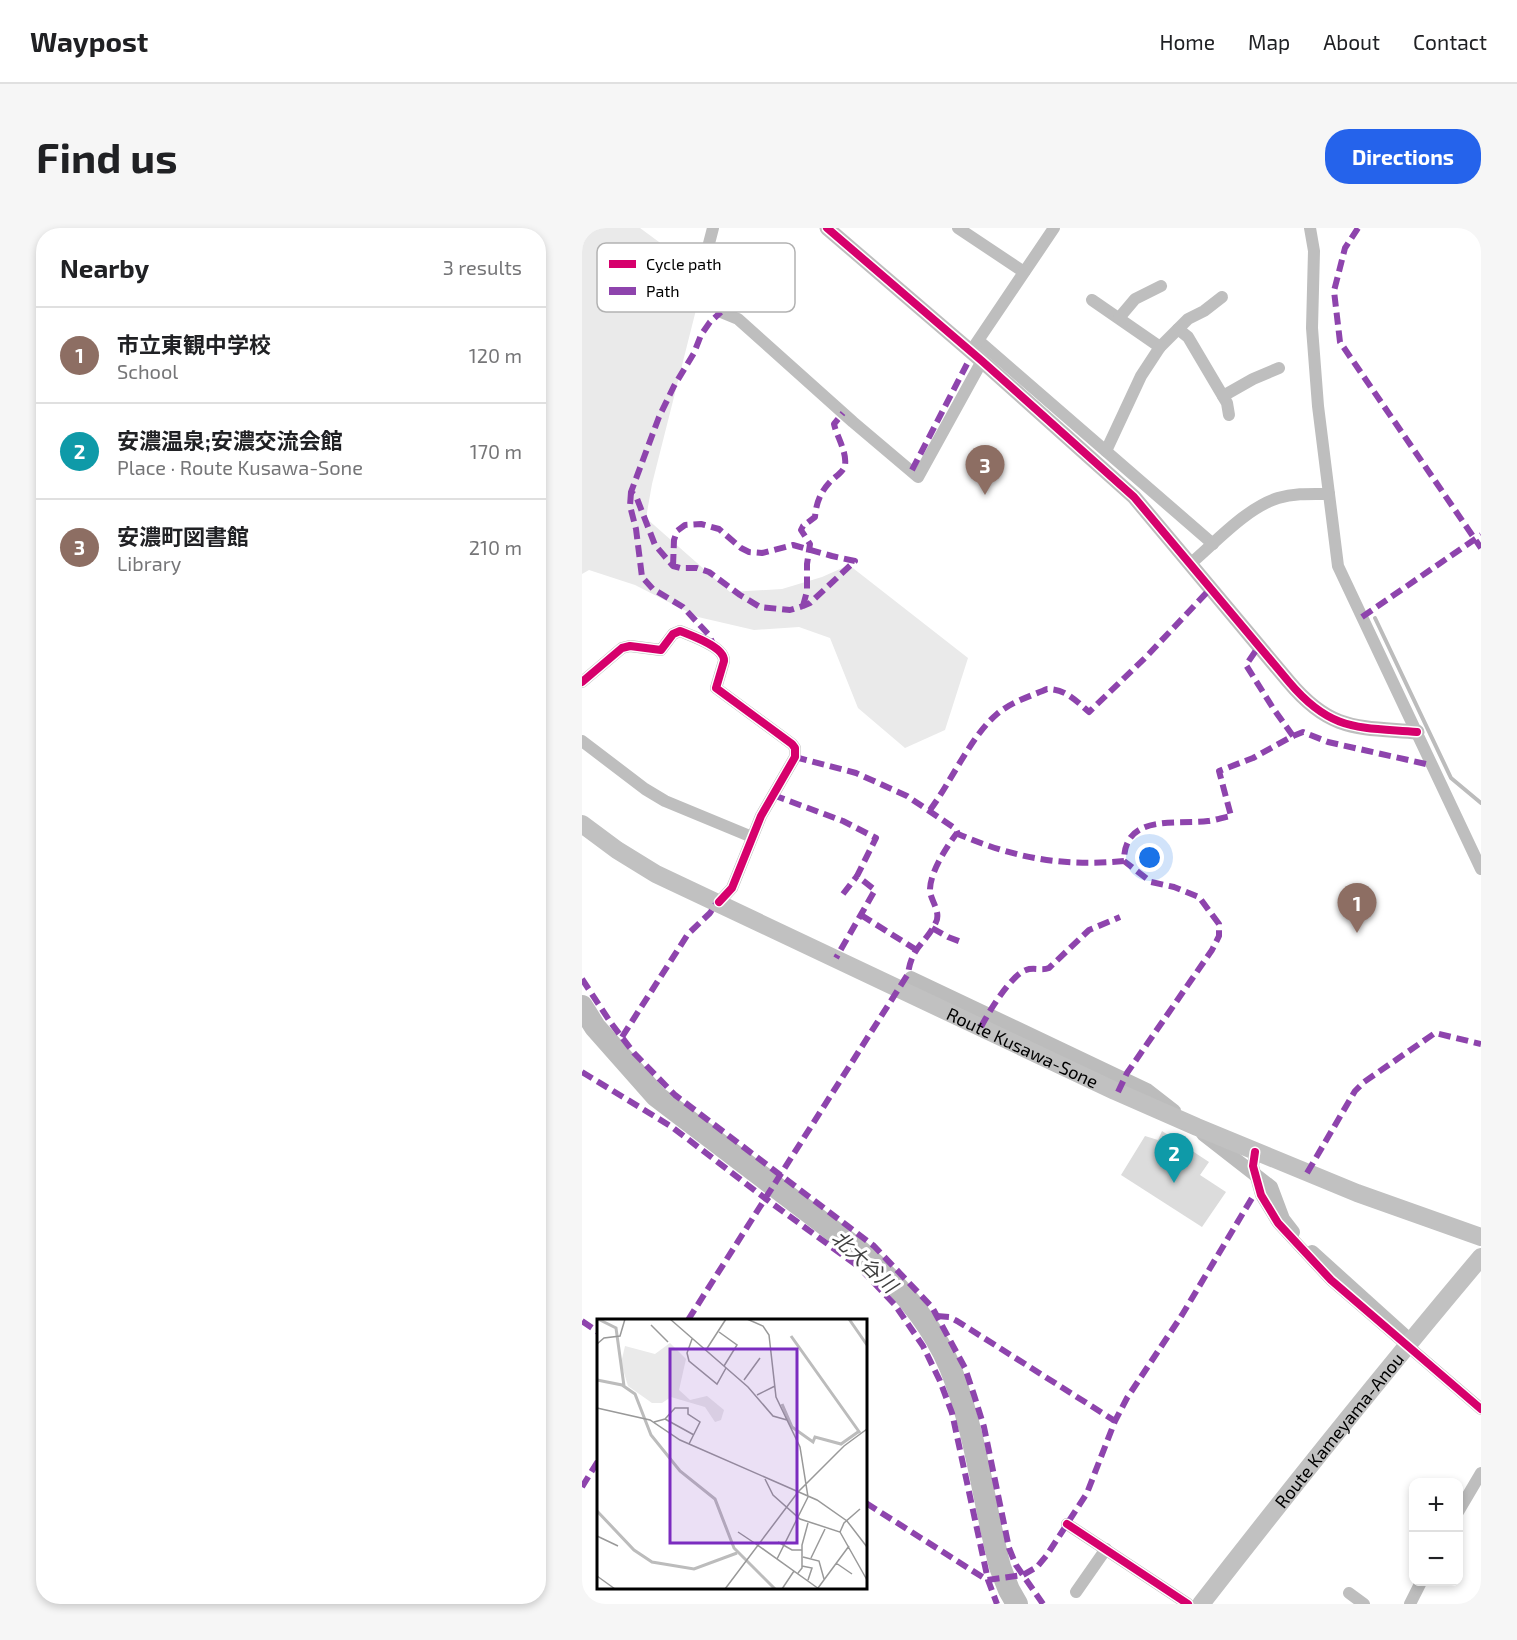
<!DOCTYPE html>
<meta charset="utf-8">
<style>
body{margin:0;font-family:"Exo 2","Noto Sans JP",sans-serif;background:#f6f6f6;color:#202124}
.controls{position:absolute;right:18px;bottom:18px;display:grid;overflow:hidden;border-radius:12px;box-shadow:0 3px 9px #0003}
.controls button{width:54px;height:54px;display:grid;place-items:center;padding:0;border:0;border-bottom:2px solid #e0e0e0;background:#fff;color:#202124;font:30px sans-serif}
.you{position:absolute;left:568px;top:630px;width:21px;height:21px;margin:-15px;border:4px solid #fff;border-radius:50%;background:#1a73e8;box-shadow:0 0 0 9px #1a73e833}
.badge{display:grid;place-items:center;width:39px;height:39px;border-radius:50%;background:#2563eb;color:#fff;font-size:20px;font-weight:700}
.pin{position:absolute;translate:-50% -50px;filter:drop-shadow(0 2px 3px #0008)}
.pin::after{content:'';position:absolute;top:32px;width:21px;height:18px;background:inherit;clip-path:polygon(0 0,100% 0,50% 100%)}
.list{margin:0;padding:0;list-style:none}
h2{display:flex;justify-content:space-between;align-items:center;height:78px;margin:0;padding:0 24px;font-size:26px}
h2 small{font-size:20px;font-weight:400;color:#757577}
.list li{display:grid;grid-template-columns:39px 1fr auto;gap:18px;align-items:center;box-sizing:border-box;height:96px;padding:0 24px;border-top:2px solid #e0e0e0}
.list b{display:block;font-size:22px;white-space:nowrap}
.list p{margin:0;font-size:20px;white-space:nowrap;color:#757577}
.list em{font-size:20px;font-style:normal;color:#757577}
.map{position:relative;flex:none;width:899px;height:1376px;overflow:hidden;border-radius:24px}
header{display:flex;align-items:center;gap:36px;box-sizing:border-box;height:84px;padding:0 30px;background:#fff;border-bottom:2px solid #e0e0e0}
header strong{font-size:28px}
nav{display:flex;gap:33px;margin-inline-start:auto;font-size:21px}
.intro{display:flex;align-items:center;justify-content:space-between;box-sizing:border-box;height:144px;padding:0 36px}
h1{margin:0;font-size:42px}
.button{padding:15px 27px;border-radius:24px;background:#2563eb;color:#fff;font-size:21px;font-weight:700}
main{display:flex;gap:36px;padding:0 36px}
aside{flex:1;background:#fff;border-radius:24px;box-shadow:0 3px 9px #0003}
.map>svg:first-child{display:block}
.green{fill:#eaeaea}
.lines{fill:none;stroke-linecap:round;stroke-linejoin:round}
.stream{stroke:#bcbcbc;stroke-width:4}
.canal{stroke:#bcbcbc;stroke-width:14}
.river{stroke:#bcbcbc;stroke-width:22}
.building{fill:#dcdcdc}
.minor{stroke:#bebebe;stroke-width:12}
.tertiary{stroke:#bebebe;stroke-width:15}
.secondary{stroke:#c1c1c1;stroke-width:18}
.quiet{stroke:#8e44ad;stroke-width:6;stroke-dasharray:12 6;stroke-linecap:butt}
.cycleway-casing{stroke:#fff;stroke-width:11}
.cycleway{stroke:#d6006c;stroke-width:8}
.labels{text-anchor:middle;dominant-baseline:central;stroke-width:6;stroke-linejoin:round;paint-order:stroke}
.street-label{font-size:18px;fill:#000;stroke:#fff}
.water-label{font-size:20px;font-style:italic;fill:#404040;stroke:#fff}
.inset-river{fill:none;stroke:#bcbcbc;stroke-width:3}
.inset-road{fill:none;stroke:#999;stroke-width:1.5}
.view{fill:#7b2cbf;fill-opacity:0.15;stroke:#7b2cbf;stroke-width:3}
.inset-edge{fill:none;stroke:#000;stroke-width:3}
.key{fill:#fff;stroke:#b2b2b2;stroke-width:1.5}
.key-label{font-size:16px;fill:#000}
</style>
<header>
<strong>Waypost</strong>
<nav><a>Home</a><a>Map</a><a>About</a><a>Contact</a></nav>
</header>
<div class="intro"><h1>Find us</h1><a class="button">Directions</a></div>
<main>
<aside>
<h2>Nearby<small>3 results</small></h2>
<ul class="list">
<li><span class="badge" style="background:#8d6e63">1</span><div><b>市立東観中学校</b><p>School</p></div><em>120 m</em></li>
<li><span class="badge" style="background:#0f9aa8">2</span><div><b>安濃温泉;安濃交流会館</b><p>Place · Route Kusawa-Sone</p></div><em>170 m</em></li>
<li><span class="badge" style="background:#8d6e63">3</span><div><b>安濃町図書館</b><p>Library</p></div><em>210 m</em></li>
</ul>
</aside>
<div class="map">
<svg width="899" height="1376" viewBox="0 0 899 1376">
<rect width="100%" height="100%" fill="#fff"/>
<path class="green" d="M0 0H58L92 25 116 74 70 256 64 290 148 364 200 361 240 349 267 337 386 430 363 502 323 520 276 480 248 410 217 399 172 402 116 389 53 357 7 342 0 346Z"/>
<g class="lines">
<path class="stream" d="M793 390 869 550 899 575"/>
<g class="canal">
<path d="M329 750 565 862 592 883"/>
<path d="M621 906 689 959 701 991 711 1004"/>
<path d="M730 1024 823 1108"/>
</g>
<path class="river" d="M0 778 13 799 74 868 279 1024C316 1056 349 1094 368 1139 394 1203 401 1272 418 1339L427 1362 435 1376"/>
</g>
<path class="building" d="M580 903 627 934 618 947 644 964 620 999 539 947 563 908 576 912Z"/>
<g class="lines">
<g class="minor">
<path d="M131 0 123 31V39L139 84 156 91 271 194 336 249 400 133"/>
<path d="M376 0 442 44"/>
<path d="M728 0 732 23 730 100 736 178 756 338 899 641"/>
<path d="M510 72 578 119"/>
<path d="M537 90 553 71 579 58"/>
<path d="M596 101 606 109 645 175 647 187"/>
<path d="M397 113 631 316"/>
<path d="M393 117 472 0"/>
<path d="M641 168 671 151 697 140"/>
<path d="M524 223 559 148 578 119 606 91 622 83 640 69"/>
<path d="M608 336C633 315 664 280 696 270 713 265 730 266 747 266"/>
<path d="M0 454 40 420 48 418 79 422 91 406 98 403C110 408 143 419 142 433L134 460 210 516 213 520V529L179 588 150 660 137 674"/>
<path d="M0 513 63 561 83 573 170 609"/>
<path d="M673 924 671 938 679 967 696 995 749 1052 899 1181"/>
<path d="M876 1284 899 1245"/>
<path d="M485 1296 606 1376"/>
<path d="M494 1364 524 1321"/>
<path d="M767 1365 782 1376"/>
<path d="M828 1376 839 1354"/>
</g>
<path class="tertiary" d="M245 0 400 133 552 269 707 454C749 504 776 499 835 504"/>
<g class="secondary">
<path id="s1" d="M0 596 35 622 74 646 533 863 615 899 775 965 899 1009"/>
<path id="s2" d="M619 1376C710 1259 803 1143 899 1029"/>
</g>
<g class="quiet">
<path d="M776 0 763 20 752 63 758 114 899 320"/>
<path d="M330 242 385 136"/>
<path d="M49 264 48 278 54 301 60 349 71 361 101 379 127 407 131 416"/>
<path d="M91 338 92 312 95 303 103 297 119 296 137 301 159 320 167 324 180 325 211 317 250 328 273 333 228 375 221 378 208 382 178 379 158 367 127 344 115 340H98L91 338 73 317 54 268 49 264 77 189 92 158 112 125 119 107 128 94 139 84"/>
<path d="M221 378 225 363V336L228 316 219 302 221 298 233 289C234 276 238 265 247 255 252 249 261 245 263 237 265 224 255 209 252 196L261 185"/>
<path d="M780 389 899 307"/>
<path d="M711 508 721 504 746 514 844 536 849 535"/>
<path d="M213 529 274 545 325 568 374 601 376 606C432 630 481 639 542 633 542 585 594 597 626 593 634 592 642 589 649 588L637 543 671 530 711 508 691 480 664 437 677 418"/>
<path d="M191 567 261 593 294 610 275 648 293 662 254 730"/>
<path d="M348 582C369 554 389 508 415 486 429 474 449 468 465 461 484 461 494 473 507 484L564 429 629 360"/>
<path d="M261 666 275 648"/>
<path d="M279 687 333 721"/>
<path d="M350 700 366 709 382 715"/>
<path d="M0 751 29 795 52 825 93 867 292 1018 350 1079 383 1140 392 1167 402 1199 427 1320 434 1337 461 1376"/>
<path d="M399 799C406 785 429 747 444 742 451 739 460 743 467 740L507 702 538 689"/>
<path d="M40 809 106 706 128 685 135 674"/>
<path d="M0 844 90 899 184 971 277 1039 313 1077 341 1118 358 1153 370 1185 406 1352 415 1376"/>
<path d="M536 864 545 845 630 722 637 708V696L617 669 592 659 569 654 542 633"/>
<path d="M725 945 773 863 782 854 853 805 899 816"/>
<path d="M355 1088 367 1089 375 1093 533 1193"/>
<path d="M106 1092 326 746C330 717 344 716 354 694 359 684 349 673 348 663 347 646 365 618 375 605"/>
<path d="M0 1093 16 1104"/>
<path d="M0 1259 16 1233"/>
<path d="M284 1275 405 1352 441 1347 455 1339 465 1327 505 1265 533 1193 545 1170 600 1087 670 970 679 967"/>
</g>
<g class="cycleway-casing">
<g id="cycleway">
<path d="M245 0 400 133 552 269 707 454C749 504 776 499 835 504"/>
<path d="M0 454 40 420 48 418 79 422 91 406 98 403C110 408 143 419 142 433L134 460 210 516 213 520V529L179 588 150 660 137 674"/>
<path d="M673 924 671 938 679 967 696 995 749 1052 899 1181"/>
<path d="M485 1296 606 1376"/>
</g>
</g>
<use href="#cycleway" class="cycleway"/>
</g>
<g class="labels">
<g class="street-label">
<text stroke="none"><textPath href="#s1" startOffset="495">Route Kusawa-Sone</textPath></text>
<text stroke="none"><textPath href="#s2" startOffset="222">Route Kameyama-Anou</textPath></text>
</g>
<g class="water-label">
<text transform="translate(283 1033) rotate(43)">北大谷川</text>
</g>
</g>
<g transform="translate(15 1091)">
<rect width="270" height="270" fill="#fff"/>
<path d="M73 24 89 40 82 71 93 81 110 77 127 91 124 101 118 103 108 88 74 78 65 84H55L31 67 24 44 28 27 58 35Z" fill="#eaeaea"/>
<path class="inset-river" d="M1 0 19 9 27 67M252 0 270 26M194 17 263 114M0 61 25 66 38 75 54 116 83 152 118 180 137 229 178 270M185 85 195 108 216 123 218 118 244 125 261 113M0 192 37 231 55 243 97 250 140 234"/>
<path class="inset-road" d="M73 0 151 68 176 97 190 101M150 0 166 7 172 16 179 78 203 128 211 178 180 240M54 6 71 23M122 13 140 26 127 47M95 20 90 34 92 42 120 65 129 49M0 25 7 19 23 17 28 0M109 31 129 0M147 61 163 39M160 76 178 67M0 89 53 101 83 121 220 181 250 202 270 228M68 100 97 116M57 103 68 100 78 89H91V95L103 103 92 125M168 160 176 176 203 200 243 213 270 261M141 213 159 225M243 213 247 204 263 190M0 217 21 227M181 223 195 231H205M159 225 222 270M206 238 222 242 227 260M214 239 228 210M239 244 255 255M205 247 215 249 211 261M201 254 205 249V226L211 204M0 257 18 270M221 269 252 227M128 270 201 173 247 127 270 110M185 270 197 252"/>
<path class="view" d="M73 30H200V224H73Z"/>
<rect width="270" height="270" class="inset-edge"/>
</g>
<rect x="15" y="15" width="198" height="69" rx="9" class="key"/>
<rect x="27" y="32" width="27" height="8" fill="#d6006c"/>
<rect x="27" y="59" width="27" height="8" fill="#8e44ad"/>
<g class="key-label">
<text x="64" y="42">Cycle path</text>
<text x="64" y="69">Path</text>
</g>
</svg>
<div class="controls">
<button>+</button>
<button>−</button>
</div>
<div class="you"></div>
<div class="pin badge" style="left:775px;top:705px;background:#8d6e63">1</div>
<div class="pin badge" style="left:592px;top:955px;background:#0f9aa8">2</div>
<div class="pin badge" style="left:403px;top:267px;background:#8d6e63">3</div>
</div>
</main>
